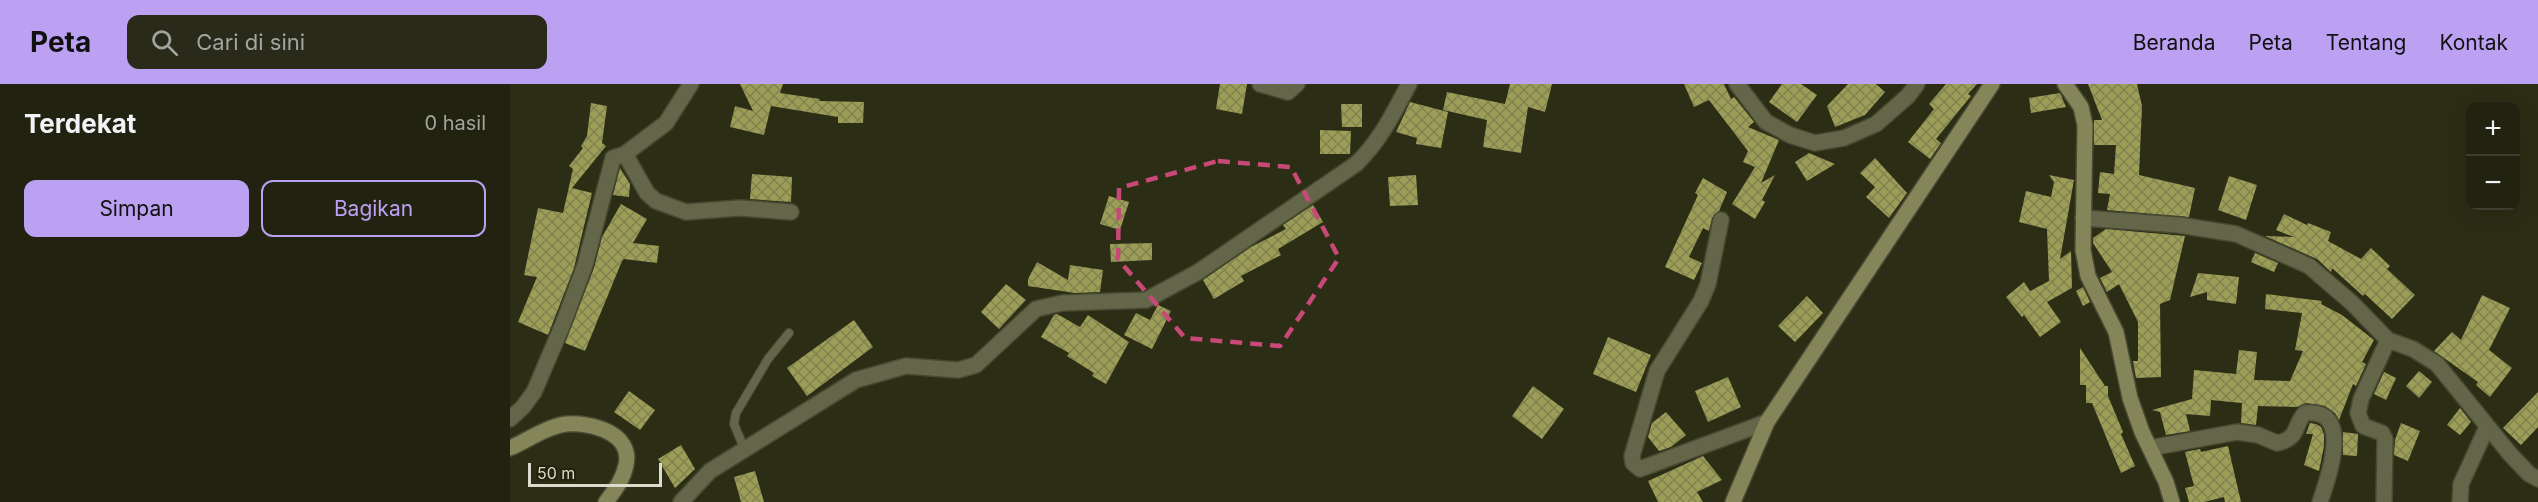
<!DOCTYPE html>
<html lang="id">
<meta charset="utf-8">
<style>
body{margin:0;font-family:Inter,sans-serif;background:#292a19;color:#f1f3f6}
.controls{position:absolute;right:18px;top:18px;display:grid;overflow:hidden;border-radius:12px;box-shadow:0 6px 24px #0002}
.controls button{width:54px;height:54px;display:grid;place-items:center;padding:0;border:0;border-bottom:2px solid #3e3f30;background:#212210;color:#f1f3f6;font:30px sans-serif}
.scale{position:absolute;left:18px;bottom:15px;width:134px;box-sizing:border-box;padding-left:6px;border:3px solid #dadbcd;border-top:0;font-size:16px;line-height:21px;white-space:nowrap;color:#dadbcd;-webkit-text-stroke:4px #23230b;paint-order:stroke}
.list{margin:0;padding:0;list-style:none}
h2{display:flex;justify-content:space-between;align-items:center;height:78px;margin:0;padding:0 24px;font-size:26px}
h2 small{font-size:20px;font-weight:400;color:#a2a49f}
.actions{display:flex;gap:12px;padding:18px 24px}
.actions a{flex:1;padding:14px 0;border:2px solid #bca0f2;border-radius:12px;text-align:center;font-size:21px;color:#bca0f2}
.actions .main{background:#bca0f2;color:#111}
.icon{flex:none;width:33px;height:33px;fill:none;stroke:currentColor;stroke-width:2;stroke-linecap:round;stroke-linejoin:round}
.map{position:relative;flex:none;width:2028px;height:418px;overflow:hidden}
header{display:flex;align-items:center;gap:36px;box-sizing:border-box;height:84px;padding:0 30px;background:#bca0f2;color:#111}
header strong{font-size:28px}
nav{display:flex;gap:33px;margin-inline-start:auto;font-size:21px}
.search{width:420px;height:54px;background:#292a19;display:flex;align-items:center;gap:15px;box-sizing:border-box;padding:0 21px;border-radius:12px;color:#a2a49f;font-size:22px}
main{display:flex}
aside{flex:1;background:#212210}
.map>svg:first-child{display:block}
.building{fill:url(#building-cross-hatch)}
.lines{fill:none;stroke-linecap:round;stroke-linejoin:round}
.lane-casing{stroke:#484932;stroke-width:10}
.street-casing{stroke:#484932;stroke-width:18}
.secondary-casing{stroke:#484932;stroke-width:18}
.lane{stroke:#646649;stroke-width:8}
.street{stroke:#646649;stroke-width:15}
.secondary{stroke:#848659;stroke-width:15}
.marked{fill:none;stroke:#c84978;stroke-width:4.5;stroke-dasharray:12 8;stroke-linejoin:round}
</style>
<header>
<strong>Peta</strong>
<div class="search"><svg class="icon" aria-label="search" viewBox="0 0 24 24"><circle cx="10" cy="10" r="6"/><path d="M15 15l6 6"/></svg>Cari di sini</div>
<nav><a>Beranda</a><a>Peta</a><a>Tentang</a><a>Kontak</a></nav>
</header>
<main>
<aside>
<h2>Terdekat<small>0 hasil</small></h2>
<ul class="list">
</ul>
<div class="actions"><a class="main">Simpan</a><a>Bagikan</a></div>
</aside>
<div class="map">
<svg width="2028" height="418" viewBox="0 0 2028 418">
<defs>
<pattern id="building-cross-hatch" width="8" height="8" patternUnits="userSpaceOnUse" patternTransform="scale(1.5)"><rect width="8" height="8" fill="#9c9e57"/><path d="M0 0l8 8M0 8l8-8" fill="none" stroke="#818250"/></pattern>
</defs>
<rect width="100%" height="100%" fill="#2c2d15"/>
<g class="building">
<path d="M230 0H273L270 9 310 15 309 17 354 18 353 39H328V33L261 22 254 51 220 43 225 22 243 27Z"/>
<path d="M710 0H737L732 30 706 25Z"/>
<path d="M1000 0H1042L1035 28 1018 23 1011 69 973 63 977 36 933 26 937 8 995 20Z"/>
<path d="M1174 0H1214L1221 15 1224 13 1244 38 1238 43 1269 56 1251 99 1265 91 1252 116 1255 118 1245 135 1222 120 1245 83 1233 78 1238 67 1199 16 1184 23Z"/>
<path d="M1272 0H1291L1307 11 1287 38 1259 18Z"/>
<path d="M1338 0H1366L1375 8 1355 31 1325 43 1317 22Z"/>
<path d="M1436 0H1467L1458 10 1461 12 1426 55 1431 59 1420 75 1398 58 1424 25 1419 20Z"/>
<path d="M1578 0H1627L1632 22 1629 91 1685 104 1679 133 1597 126 1600 110 1588 109 1590 88 1604 90 1606 61H1584V36H1592Z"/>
<path d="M1550 9 1556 23 1521 29 1519 14Z"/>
<path d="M900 18 938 28 931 64 906 60 907 54 886 48Z"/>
<path d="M81 19 97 22 92 59 96 62 62 104 82 109 64 184 38 251 8 238 27 193 14 191 28 124 53 129 63 85 59 82 73 64 71 62 77 52Z"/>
<path d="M831 20H852V43H832Z"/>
<path d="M810 46 841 47 840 70H810Z"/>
<path d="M1299 69 1325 80 1297 97 1285 78Z"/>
<path d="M1365 74 1397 109 1379 134 1356 113 1365 103 1350 89Z"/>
<path d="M110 84 120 100 119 113 103 111Z"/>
<path d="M242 90 282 93 281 118 240 115Z"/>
<path d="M906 91 908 121 880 122 878 93Z"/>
<path d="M1539 91 1564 96 1550 175 1561 167 1562 204 1537 218 1551 238 1530 253 1514 231 1512 233 1496 213 1514 198 1520 207 1539 197 1537 145 1509 138 1516 107 1541 113 1544 98Z"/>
<path d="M1719 92 1747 101 1736 136 1708 126Z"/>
<path d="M1193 94 1217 108 1209 127 1202 134 1199 147 1193 144 1179 173 1192 179 1184 196 1155 183 1188 111 1185 109Z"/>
<path d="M599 112 619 118 610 146 590 140Z"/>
<path d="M111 120 137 135 123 159 149 162 147 179 114 175 112 177 75 267 55 259 84 184 92 153Z"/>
<path d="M803 121 813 138 768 165 771 171 731 192 734 197 704 215 693 196 741 163 776 145 773 141Z"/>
<path d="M1774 130 1797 141 1798 139 1821 148 1818 157 1851 175 1861 164 1880 182 1877 185 1905 211 1882 235 1855 210 1853 212 1822 184 1821 188 1807 175 1755 152 1784 153 1766 146Z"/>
<path d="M1596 145 1675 152 1660 216 1650 220 1651 293 1626 294 1623 277H1628V238L1609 200 1597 208 1590 194 1602 188 1583 159V154Z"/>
<path d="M642 159V176L601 178 600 160Z"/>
<path d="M1745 169 1768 179 1764 188 1741 178Z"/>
<path d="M527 178 558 196 560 181 593 186 590 208 565 209 518 202V195Z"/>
<path d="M1688 189 1729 193 1726 220 1697 216V208L1680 213Z"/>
<path d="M496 200 516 216 489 245 471 228Z"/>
<path d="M1573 203 1580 218 1573 222 1566 207Z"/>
<path d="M1756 210 1812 217 1811 220 1832 231 1864 256 1852 278 1856 280 1846 302 1843 300 1829 336 1825 329 1815 322 1796 319 1787 323 1748 322 1746 341 1731 339 1732 319 1701 316 1700 332 1676 330 1680 347 1656 351 1650 328 1642 326 1682 315 1684 286 1726 290 1729 266 1747 268 1744 296 1780 297 1793 267 1785 266 1792 229 1755 225Z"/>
<path d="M1972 211 2000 224 1979 266 2002 284 1980 313 1966 301 1968 298 1924 267 1942 248 1951 256Z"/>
<path d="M1297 212 1313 229 1285 258 1268 242Z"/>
<path d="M648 221 661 227 642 265 614 251 626 229 640 236Z"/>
<path d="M547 230 570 243 578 231 619 258 596 300 582 292 584 289 557 272 559 269 531 253 544 231Z"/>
<path d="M344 236 363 263 297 312 277 284Z"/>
<path d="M1098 253 1141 271 1126 308 1083 290Z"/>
<path d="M1570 264 1595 302H1598V312L1613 348 1611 350 1625 382 1611 389 1582 319H1576V301H1570Z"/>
<path d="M1909 287 1922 298 1909 314 1896 302Z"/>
<path d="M1874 288 1886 294 1876 316 1864 310Z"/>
<path d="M1218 293 1231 323 1198 338 1185 307Z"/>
<path d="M1023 302 1054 325 1032 355 1002 332Z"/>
<path d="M119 307 145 326 130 346 104 328Z"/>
<path d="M2028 308V343L2011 361 1993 344Z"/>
<path d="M1950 324 1961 338 1950 351 1937 341Z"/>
<path d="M1156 328 1176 351 1161 363 1149 367 1138 353 1142 339Z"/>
<path d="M1800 339 1806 340 1811 343 1814 350V362L1809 387 1794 381 1803 350H1796Z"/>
<path d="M1891 339 1910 347 1898 377 1884 371 1885 356Z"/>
<path d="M1833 348 1848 350 1847 372 1833 371Z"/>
<path d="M171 361 185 385 165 404 148 375Z"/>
<path d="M1718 362 1731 418H1715L1714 413 1694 418H1679L1675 404 1684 402 1675 368 1690 365 1691 368Z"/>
<path d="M1193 372 1212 396 1187 408 1193 418H1148L1138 397Z"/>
<path d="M245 387 254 418H231L224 393Z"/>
</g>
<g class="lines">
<g class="lane-casing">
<path id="lane" d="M234 364 224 340 226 329 258 275 279 249"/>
</g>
<g class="street-casing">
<g id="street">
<path d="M750 0 778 8 787 0"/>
<path d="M1227 0 1256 38 1280 51 1305 59 1334 54 1366 40 1398 12 1407 0"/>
<path d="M115 70 137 109 146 117 176 128 230 124 281 128"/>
<path d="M1573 134 1669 141 1726 150 1799 182 1842 219 1878 256 1903 265 1927 280 2000 370 2019 390 2028 395"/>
<path d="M1211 136 1198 200 1191 217 1147 287 1122 372 1123 379 1130 385 1257 338"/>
<path d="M0 335 13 323 24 308 53 240 75 181 103 74 115 70 156 39 181 0"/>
<path d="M1640 364 1727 348 1748 351 1767 359C1790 354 1783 342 1795 329 1844 323 1818 395 1810 418"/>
<path d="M171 418 200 387 346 296 396 282 448 286 466 281 526 225 552 219 636 216 688 188 846 80C870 57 883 30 899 0"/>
<path d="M1874 418 1875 355 1872 349 1853 342 1848 329 1851 315 1878 256"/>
<path d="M1950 418 1951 400 1977 343"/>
</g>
</g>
<g class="secondary-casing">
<g id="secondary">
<path d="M1555 0 1571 23 1575 41 1573 166 1578 192 1606 248 1620 314 1632 348 1656 398 1662 418"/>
<path d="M0 364C18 356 36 343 56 340 81 338 123 349 116 381 113 396 104 407 96 418"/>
<path d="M1223 418 1257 338 1482 0"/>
</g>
</g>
<use href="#lane" class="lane"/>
<use href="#street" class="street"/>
<use href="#secondary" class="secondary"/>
</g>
<path class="marked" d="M708 77 781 83 829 174 770 262 675 254 608 175 609 104Z"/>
</svg>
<div class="controls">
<button>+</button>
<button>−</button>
</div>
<div class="scale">50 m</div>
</div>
</main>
